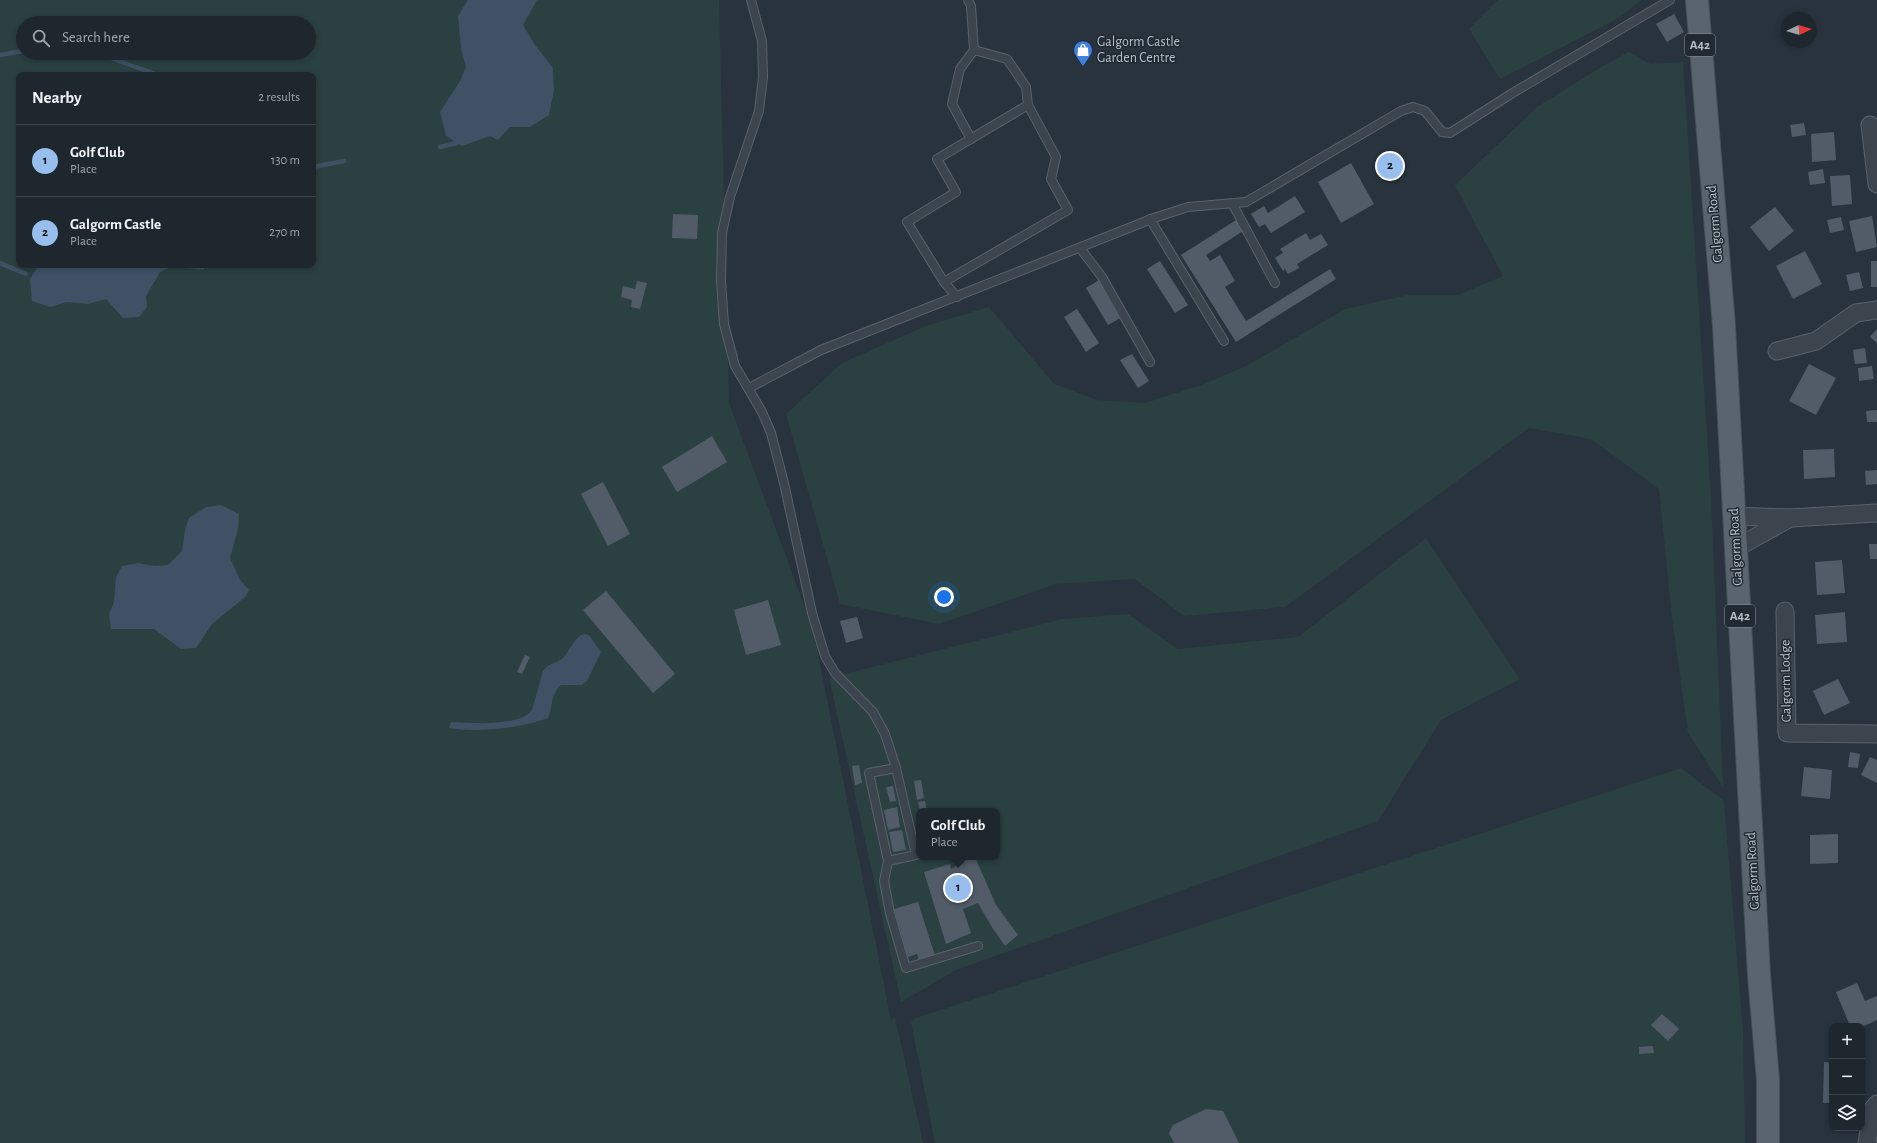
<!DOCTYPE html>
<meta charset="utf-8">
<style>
body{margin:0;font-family:"Alegreya Sans",sans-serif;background:#2b323a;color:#f1f3f6}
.controls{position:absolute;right:12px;bottom:12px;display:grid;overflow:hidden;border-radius:8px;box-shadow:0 2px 6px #0003}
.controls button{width:36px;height:36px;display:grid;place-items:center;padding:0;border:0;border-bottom:1px solid #3c434a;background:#1e262e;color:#f1f3f6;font:20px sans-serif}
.compass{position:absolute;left:1781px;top:12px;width:36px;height:36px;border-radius:50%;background:#1e262e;box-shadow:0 2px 6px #0003;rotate:86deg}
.you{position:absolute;left:944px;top:597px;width:14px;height:14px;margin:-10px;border:3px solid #fff;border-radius:50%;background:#1a73e8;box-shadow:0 0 0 6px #1a73e833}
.badge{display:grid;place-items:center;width:26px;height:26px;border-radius:50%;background:#98beee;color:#111;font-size:13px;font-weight:700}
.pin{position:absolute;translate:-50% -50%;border:2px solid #fff;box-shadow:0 1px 4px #0006}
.popup{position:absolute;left:916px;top:808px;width:84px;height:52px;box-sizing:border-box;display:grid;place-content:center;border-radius:8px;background:#1e262e;filter:drop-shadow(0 1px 3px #0005);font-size:13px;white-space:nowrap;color:#a1a5aa}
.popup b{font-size:15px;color:#f1f3f6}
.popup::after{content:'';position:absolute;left:50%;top:100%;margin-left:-8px;border:8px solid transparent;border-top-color:#1e262e}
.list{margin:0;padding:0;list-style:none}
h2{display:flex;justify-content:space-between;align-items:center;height:52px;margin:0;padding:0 16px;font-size:17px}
h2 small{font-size:13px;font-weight:400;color:#a1a5aa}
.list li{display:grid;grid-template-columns:26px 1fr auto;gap:12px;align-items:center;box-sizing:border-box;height:72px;padding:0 16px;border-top:1px solid #3c434a}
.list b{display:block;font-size:15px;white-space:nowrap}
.list p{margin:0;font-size:13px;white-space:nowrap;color:#a1a5aa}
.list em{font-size:13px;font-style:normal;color:#a1a5aa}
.icon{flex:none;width:22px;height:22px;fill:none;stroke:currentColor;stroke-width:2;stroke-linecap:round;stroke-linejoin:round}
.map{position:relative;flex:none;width:1877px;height:1143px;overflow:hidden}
.search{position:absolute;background:#1e262e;box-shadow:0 2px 6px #0003;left:16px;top:16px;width:300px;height:44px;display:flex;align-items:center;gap:10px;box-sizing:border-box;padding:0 14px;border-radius:22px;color:#a1a5aa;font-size:15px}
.panel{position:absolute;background:#1e262e;box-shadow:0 2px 6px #0003;left:16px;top:72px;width:300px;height:196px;border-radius:8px}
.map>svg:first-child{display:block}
.green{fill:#2b4040;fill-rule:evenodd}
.water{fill:#405165}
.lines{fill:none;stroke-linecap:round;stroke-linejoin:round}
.stream{stroke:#405165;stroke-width:4.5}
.building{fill:#525c68}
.service-casing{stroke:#5a626c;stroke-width:10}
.minor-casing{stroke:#5a626c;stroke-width:19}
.primary-casing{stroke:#48505a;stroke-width:24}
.service{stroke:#3c444e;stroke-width:8}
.minor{stroke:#3c444e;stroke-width:17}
.primary{stroke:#5a646e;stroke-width:22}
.labels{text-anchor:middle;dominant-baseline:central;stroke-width:3;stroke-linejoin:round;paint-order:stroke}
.shield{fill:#212933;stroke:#8b939c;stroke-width:1}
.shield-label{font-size:13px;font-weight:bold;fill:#b8c0c9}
.poi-label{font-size:14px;fill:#b8c0c9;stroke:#212933;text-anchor:start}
.street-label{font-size:14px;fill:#b8c0c9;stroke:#212933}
</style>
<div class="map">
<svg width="1877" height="1143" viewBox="0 0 1877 1143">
<rect width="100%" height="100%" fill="#28333e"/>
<g class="green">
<path d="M0 0H719L729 403 813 629 891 1020 895 1017 923 1143H0ZM23 23H309V53H23ZM19 75H313V265H19Z"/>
<path d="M1498 0H1642L1615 20 1500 79 1469 29Z"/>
<path d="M1629 52 1650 64 1683 62 1711 497 1723 787 1688 733 1672 618 1659 489 1591 439 1529 428 1285 607 1184 616 1135 579 1056 584 939 624 840 604 786 414 842 363 926 326 989 307 1054 384 1097 400 1145 403 1204 384 1248 365 1345 309 1408 295H1458L1503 276 1455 185 1537 107 1603 66Z"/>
<path d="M1426 538 1520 679 1441 720 1378 821 956 970 901 1002 829 678 1062 619 1128 614 1178 649 1298 637ZM919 811H997V857H919Z"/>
<path d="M1681 768 1724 801 1743 1032 1745 1143H935L911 1022 916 1018Z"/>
</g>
<g class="water">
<path d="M468 0H537L523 25 535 45 553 68 554 90 549 115 530 127H510L498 140 490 136 462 146 446 136 440 112 460 81 466 67 461 48 458 16Z"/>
<path d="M39 265H206L203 270 173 266 160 272 146 296 147 307 139 317 123 318 106 299 88 304 67 302 50 307 32 301 30 279Z"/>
<path d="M221 505 239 514 238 529 230 558 240 580 249 590 245 597 212 624 196 648 181 649 154 629H111L109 614 114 602 116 577 122 566 138 563 154 566 168 565 182 551 185 530 189 518 206 507Z"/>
<path d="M584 634 589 635 601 652 587 681 582 685H561C549 697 554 705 548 718 522 728 476 733 449 728L451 722C471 723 519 727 532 710L543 671C549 662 557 664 564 657 571 649 573 638 584 634Z"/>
</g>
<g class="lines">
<g class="stream">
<path d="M97 53 158 75"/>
<path d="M0 55 23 51"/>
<path d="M440 147 457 143"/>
<path d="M313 167 344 161"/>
<path d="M0 263 26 274"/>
</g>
</g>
<g class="building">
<path d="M1674 14 1684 32 1667 42 1656 24Z"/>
<path d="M1804 123 1806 135 1792 137 1790 125Z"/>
<path d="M1834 132 1836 160 1812 162 1811 134Z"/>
<path d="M1351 163 1374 204 1341 223 1318 182Z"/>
<path d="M1823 169 1825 183 1810 185 1808 172Z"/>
<path d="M1850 175 1852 204 1832 206 1830 176Z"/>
<path d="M1295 196 1305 212 1271 233 1265 224 1259 227 1251 214 1264 206 1268 213Z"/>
<path d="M1775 207 1794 231 1769 251 1750 227Z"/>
<path d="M673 214 698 215 697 239 672 238Z"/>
<path d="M1872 216 1877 247 1856 252 1849 221Z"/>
<path d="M1841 217 1844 230 1830 233 1827 220Z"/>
<path d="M1236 220 1243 231 1206 255 1210 261 1220 255 1235 281 1225 287 1246 321 1330 269 1336 279 1236 342 1181 255Z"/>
<path d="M1306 233 1310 240 1321 234 1328 245 1297 264 1299 268 1288 274 1285 269 1283 271 1275 258 1283 253 1280 249Z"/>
<path d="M1805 251 1822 284 1793 299 1776 266Z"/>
<path d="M1160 261 1188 305 1175 313 1147 269Z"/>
<rect x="1871" y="261" width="6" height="26"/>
<path d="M1859 272 1863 288 1850 291 1846 275Z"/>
<path d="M1099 280 1122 317 1108 325 1086 288Z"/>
<path d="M637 281 647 283 640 309 631 307 632 300 621 297 623 286 635 289Z"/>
<path d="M1077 309 1099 343 1086 352 1064 317Z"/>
<path d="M1877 329V343L1870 337Z"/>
<path d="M1865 348 1867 363 1855 364 1853 350Z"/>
<path d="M1132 354 1149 381 1138 388 1120 360Z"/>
<path d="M1809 364 1836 378 1816 415 1789 401Z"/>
<path d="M1872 366 1874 379 1859 381 1858 368Z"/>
<path d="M1877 410V422H1867L1866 411Z"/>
<path d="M712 436 727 462 677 492 662 467Z"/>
<path d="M1834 449 1835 477 1804 479 1803 450Z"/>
<path d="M1877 470V484L1866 485 1865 471Z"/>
<path d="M603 482 630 534 608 546 581 494Z"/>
<path d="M1869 544H1877V559H1870Z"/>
<path d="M1842 560 1845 593 1817 595 1815 562Z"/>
<path d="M606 591 675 674 653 693 583 610Z"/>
<path d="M768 600 781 645 746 655 734 610Z"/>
<path d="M1845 612 1847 642 1817 644 1815 615Z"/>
<path d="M857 617 863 638 846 643 840 621Z"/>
<path d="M525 655 530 657 522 674 517 672Z"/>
<path d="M1838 679 1850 703 1824 715 1813 691Z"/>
<path d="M1850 752 1860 754 1858 768 1848 767Z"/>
<path d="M1870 757 1877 760V783L1861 775Z"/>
<path d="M859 765 862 783 855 785 852 766Z"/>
<path d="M1804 767 1832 770 1830 799 1801 796Z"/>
<path d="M921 780 924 798 917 800 914 781Z"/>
<path d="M893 786 896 801 890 802 886 787Z"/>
<path d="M925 801 927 811H920L918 802Z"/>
<path d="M897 807 900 827 888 830 884 810Z"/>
<path d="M902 830 906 850 893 852 889 832Z"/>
<path d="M1838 834V863L1810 864V835Z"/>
<path d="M959 857H975L996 905 1018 935 1005 946 993 929 978 903 963 909 971 933 946 944 924 872 950 864 951 869 961 863Z"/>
<path d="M918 902 935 956 919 961 917 954 908 957 894 909Z"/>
<path d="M1857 983 1865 1001 1877 996V1020L1862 1027 1850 1026 1836 992Z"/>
<path d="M1662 1014 1679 1029 1668 1041 1651 1025Z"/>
<path d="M1653 1046 1654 1053 1639 1054V1047Z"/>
<path d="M1824 1062 1832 1063V1103H1823Z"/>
<path d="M1206 1109 1223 1111 1239 1143H1174L1169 1133 1173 1125Z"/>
</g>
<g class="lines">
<g class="service-casing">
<g id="service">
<path d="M751 0 762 41 763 77 759 111 730 197 722 233 721 281 724 324 735 366 762 412 771 433 784 483 812 613 825 656 835 673 873 712 885 734 896 768 916 855 888 861 884 881 890 913 906 968 978 946"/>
<path d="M971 139 952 104 960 69 974 50"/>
<path d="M1232 203 1275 283"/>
<path d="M1150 219 1224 341"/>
<path d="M1080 248 1102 277 1150 362"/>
<path d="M944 282 1068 210 1051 179 1056 157 1028 105"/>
<path d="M957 297 944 282 907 222 956 192 937 159 1028 105 1026 87 1007 59 974 50 971 6 968 0"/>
<path d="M749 388 821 350 1154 218 1188 207 1246 202 1401 111 1413 107 1425 111 1442 132 1450 133 1511 94 1670 0"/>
<path d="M888 861 869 773 896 768"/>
</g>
</g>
<g class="minor-casing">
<g id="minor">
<path d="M1870 125 1877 184"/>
<path d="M1777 351 1816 341 1856 313 1877 310"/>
<path d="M1734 516 1790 518 1877 513"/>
<path d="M1736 548 1790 518"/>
<path d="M1785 611 1787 733 1877 734"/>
<path d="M1867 1143 1872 1110 1877 1104"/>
</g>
</g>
<g class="primary-casing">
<path id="primary" d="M1697 0 1724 326 1759 975 1768 1080V1143"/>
</g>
<use href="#service" class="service"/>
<use href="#minor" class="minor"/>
<use href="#primary" class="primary"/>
</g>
<defs>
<g id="shop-pin" transform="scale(1)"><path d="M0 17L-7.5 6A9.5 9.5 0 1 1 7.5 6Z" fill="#3f7fe0" stroke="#212933"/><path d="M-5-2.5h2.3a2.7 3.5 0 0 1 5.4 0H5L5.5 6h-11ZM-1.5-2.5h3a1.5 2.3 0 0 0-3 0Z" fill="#fff"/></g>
</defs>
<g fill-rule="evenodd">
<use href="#shop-pin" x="1083" y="50"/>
</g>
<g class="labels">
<g class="shield">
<rect x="1685" y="34" width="30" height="22" rx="3"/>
<rect x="1725" y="605" width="30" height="22" rx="3"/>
</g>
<g class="shield-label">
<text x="1700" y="45">A42</text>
<text x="1740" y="616">A42</text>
</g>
<g class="poi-label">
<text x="1097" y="42">Galgorm Castle<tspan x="1097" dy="16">Garden Centre</tspan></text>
</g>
<g class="street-label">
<text transform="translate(1715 224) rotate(-95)">Galgorm Road</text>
<text transform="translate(1736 547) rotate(-93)">Galgorm Road</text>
<text transform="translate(1786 681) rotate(-91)">Galgorm Lodge</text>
<text transform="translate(1753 871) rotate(-93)">Galgorm Road</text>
</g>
</g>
</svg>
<div class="controls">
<button>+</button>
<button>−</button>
<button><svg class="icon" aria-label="layers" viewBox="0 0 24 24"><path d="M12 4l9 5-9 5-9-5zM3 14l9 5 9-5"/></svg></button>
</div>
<svg class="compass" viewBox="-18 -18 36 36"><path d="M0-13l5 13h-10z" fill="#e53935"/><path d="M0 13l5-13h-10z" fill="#a1a5aa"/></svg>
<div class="you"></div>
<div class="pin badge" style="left:958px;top:888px">1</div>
<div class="popup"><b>Golf Club</b>Place</div>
<div class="pin badge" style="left:1390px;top:166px">2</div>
<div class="search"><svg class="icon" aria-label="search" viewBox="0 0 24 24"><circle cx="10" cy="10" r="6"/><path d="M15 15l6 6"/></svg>Search here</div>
<section class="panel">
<h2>Nearby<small>2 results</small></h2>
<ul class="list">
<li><span class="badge">1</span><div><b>Golf Club</b><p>Place</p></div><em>130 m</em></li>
<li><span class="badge">2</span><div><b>Galgorm Castle</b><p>Place</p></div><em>270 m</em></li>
</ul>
</section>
</div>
